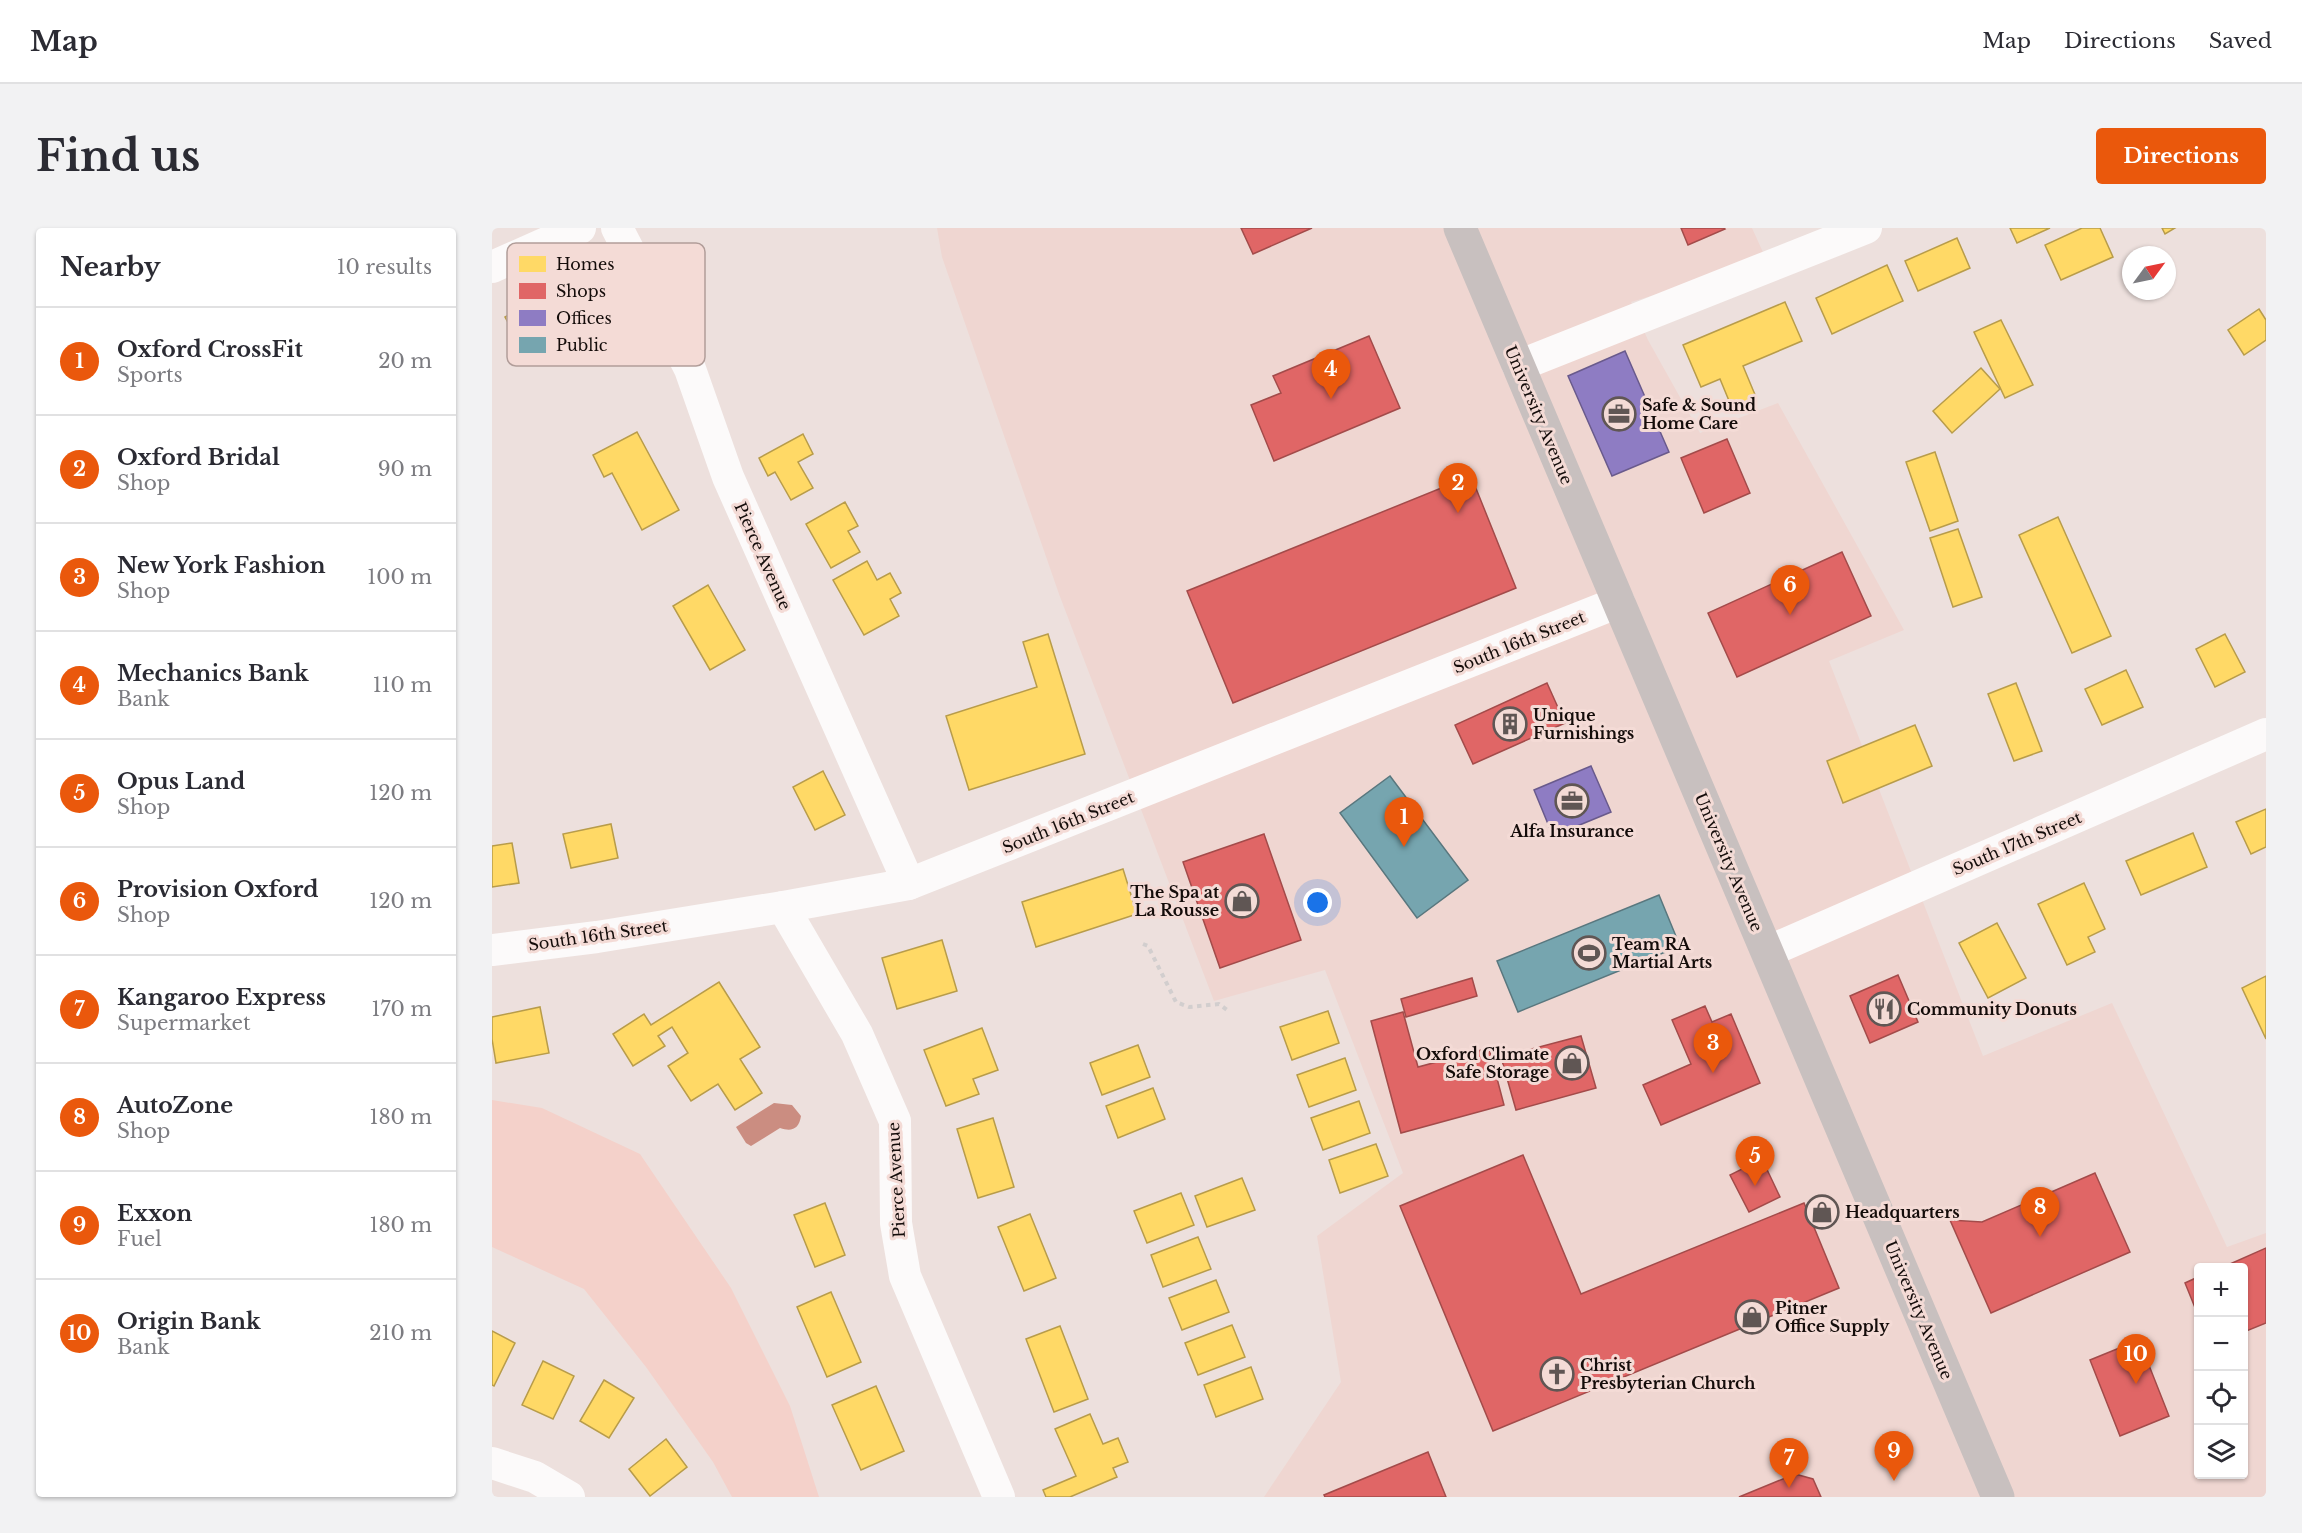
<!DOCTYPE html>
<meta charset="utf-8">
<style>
body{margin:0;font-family:"Libre Baskerville",serif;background:#f2f2f3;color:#2b2b33}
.controls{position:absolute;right:18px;bottom:18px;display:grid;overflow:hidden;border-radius:6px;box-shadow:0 2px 4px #0004}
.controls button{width:54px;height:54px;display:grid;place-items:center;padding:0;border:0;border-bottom:2px solid #e1e1e2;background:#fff;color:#2b2b33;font:30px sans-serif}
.compass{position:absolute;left:1630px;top:18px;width:54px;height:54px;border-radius:50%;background:#fff;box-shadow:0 2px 4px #0004;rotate:57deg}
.you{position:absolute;left:826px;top:675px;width:21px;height:21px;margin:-15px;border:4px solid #fff;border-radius:50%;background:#1a73e8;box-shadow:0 0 0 9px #1a73e833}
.badge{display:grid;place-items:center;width:39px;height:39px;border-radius:50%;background:#ea580c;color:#fff;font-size:20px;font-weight:700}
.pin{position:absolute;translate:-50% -50px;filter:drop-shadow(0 2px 3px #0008)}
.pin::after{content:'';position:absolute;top:32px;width:21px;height:18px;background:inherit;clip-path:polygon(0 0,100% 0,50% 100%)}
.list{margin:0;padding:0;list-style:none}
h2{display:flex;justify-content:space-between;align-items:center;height:78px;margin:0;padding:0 24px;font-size:26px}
h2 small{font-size:20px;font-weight:400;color:#7c7c81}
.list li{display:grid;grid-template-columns:39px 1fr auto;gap:18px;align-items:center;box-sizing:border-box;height:108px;padding:0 24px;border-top:2px solid #e1e1e2}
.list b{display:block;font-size:22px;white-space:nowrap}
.list p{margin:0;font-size:20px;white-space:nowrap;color:#7c7c81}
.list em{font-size:20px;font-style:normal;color:#7c7c81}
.icon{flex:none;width:33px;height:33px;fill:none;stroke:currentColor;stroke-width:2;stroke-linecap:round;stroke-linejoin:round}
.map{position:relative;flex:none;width:1774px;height:1269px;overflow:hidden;border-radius:6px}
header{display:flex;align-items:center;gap:36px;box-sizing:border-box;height:84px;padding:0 30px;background:#fff;border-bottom:2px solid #e1e1e2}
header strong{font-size:28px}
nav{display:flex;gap:33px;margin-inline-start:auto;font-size:21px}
.intro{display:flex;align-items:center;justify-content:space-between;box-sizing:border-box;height:144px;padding:0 36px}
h1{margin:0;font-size:42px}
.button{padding:15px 27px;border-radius:6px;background:#ea580c;color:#fff;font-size:21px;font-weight:700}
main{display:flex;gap:36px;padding:0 36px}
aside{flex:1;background:#fff;border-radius:6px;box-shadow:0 2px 4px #0004}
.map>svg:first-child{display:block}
.built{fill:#efd6d1;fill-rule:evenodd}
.green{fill:#f4d1ca}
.water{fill:#cb8d81}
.homes{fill:#ffd966;stroke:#b89c4a;stroke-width:1.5}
.shops{fill:#e06666;stroke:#a34b4a;stroke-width:1.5}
.offices{fill:#8e7cc3;stroke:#695a8c;stroke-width:1.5}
.public{fill:#76a5af;stroke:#59777e;stroke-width:1.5}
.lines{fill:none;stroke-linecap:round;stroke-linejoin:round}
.path{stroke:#d2cece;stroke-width:4;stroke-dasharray:4.5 4.5;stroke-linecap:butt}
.minor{stroke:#fcfafa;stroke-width:32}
.secondary{stroke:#c8c0bf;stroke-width:33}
.labels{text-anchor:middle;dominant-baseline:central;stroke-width:6;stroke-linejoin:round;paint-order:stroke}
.poi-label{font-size:16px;font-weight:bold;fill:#140c0a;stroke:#f4dbd6;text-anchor:start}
.street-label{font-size:16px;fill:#140c0a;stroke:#f4dbd6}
.key{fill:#f4dbd6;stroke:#b19d99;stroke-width:1.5}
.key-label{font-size:16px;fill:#140c0a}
</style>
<header>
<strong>Map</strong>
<nav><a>Map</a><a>Directions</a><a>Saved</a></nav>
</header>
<div class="intro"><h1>Find us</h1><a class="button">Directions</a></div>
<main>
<aside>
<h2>Nearby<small>10 results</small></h2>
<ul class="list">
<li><span class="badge">1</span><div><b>Oxford CrossFit</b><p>Sports</p></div><em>20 m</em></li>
<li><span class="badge">2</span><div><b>Oxford Bridal</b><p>Shop</p></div><em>90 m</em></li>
<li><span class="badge">3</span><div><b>New York Fashion</b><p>Shop</p></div><em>100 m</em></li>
<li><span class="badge">4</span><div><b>Mechanics Bank</b><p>Bank</p></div><em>110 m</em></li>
<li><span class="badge">5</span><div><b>Opus Land</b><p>Shop</p></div><em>120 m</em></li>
<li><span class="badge">6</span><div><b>Provision Oxford</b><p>Shop</p></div><em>120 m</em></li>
<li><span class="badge">7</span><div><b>Kangaroo Express</b><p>Supermarket</p></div><em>170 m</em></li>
<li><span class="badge">8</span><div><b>AutoZone</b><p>Shop</p></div><em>180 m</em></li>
<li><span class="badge">9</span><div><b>Exxon</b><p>Fuel</p></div><em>180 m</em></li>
<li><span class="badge">10</span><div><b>Origin Bank</b><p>Bank</p></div><em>210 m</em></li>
</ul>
</aside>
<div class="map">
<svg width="1774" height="1269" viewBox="0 0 1774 1269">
<rect width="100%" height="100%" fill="#ede0dd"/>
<path class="built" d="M445 0H1260L1275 33 1139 74 1156 112 1208 205 1286 175 1412 402 1337 433 1491 828 1620 775 1735 1019 1774 1005V1269H772L849 1154 825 1008 911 945 833 742 722 773 567 366 450 29ZM1706 1040H1752V1246H1706Z"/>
<path class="green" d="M0 872 50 880 148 926 239 1060 298 1178 327 1269H240L221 1234 154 1139 92 1061 0 1019Z"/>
<path class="water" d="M282 875 300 877 309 888C307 901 300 904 288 900L259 918 254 915 244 899Z"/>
<g class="homes">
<path d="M1518 0H1558L1525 15Z"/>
<path d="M1590 0H1608L1621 29 1569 52 1553 17Z"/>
<path d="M1670 0H1683L1673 6Z"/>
<path d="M1465 10 1478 40 1426 63 1413 33Z"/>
<path d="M1395 37 1411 73 1340 106 1324 70Z"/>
<path d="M61 39 90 90 32 123 13 89 35 76 26 59Z"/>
<path d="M1293 74 1310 113 1251 138 1264 169 1240 180 1228 151 1209 159 1191 117Z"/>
<path d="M1767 81 1774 92V112L1752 127 1736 102Z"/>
<path d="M1509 92 1541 157 1513 170 1482 104Z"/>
<path d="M1489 140 1508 161 1460 205 1441 183Z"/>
<path d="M145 204 187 282 150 302 120 245 112 249 101 227Z"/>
<path d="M311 206 321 226 306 234 321 260 299 272 283 244 276 248 267 230Z"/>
<path d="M1443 224 1466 293 1438 303 1414 234Z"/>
<path d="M353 274 366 298 356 303 368 324 339 340 314 296Z"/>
<path d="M1566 289 1619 408 1580 425 1527 307Z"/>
<path d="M1466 301 1490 369 1461 379 1438 310Z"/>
<path d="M375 333 385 352 398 345 409 365 398 371 407 388 372 407 341 352Z"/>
<path d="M216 357 253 422 218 442 181 378Z"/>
<path d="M556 406 593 526 477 562 454 488 545 459 531 414Z"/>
<path d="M1733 406 1753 444 1723 459 1704 421Z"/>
<path d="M1634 442 1651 479 1610 497 1593 461Z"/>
<path d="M1524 455 1550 523 1522 533 1496 466Z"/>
<path d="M1423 497 1440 538 1351 575 1335 533Z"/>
<path d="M331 543 353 587 323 602 301 559Z"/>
<path d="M1774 581V619L1759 626 1744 594Z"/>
<path d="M119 596 126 630 79 640 71 606Z"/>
<path d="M1701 605 1715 639 1649 667 1634 633Z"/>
<path d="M20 615 27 655 0 659V618Z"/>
<path d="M631 641 645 686 544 719 530 674Z"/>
<path d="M1592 655 1613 701 1596 709 1603 724 1575 737 1546 676Z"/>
<path d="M1505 695 1534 750 1496 770 1467 715Z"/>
<path d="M450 712 465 763 405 781 390 730Z"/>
<path d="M1774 748V811L1750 760Z"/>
<path d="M227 754 268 819 248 831 270 865 243 882 226 856 199 873 176 838 196 825 180 799 166 808 173 818 141 838 121 806 152 786 159 797Z"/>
<path d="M48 779 57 825 4 835 0 811V789Z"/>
<path d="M836 783 847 815 800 832 788 799Z"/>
<path d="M490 800 506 842 481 851 487 866 454 878 432 822Z"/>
<path d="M646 817 658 849 610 867 598 835Z"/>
<path d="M853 830 864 862 817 879 805 847Z"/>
<path d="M661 860 673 891 626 910 614 878Z"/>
<path d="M867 873 878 905 831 922 819 890Z"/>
<path d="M501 890 522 959 486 970 465 901Z"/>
<path d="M884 916 896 948 848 965 837 932Z"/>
<path d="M750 950 763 982 715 999 703 968Z"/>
<path d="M689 965 702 997 655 1015 642 983Z"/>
<path d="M333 975 353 1027 323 1039 302 987Z"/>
<path d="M538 986 564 1050 532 1063 506 999Z"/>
<path d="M706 1009 719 1041 671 1059 659 1027Z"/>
<path d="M724 1052 737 1084 690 1102 677 1070Z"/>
<path d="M339 1064 369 1134 335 1149 305 1079Z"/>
<path d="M740 1097 753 1129 706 1147 693 1115Z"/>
<path d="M568 1098 596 1171 562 1184 534 1111Z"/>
<path d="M0 1103 23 1115 2 1158 0 1157Z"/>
<path d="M51 1133 82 1148 61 1191 30 1177Z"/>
<path d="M759 1139 771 1171 724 1189 712 1157Z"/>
<path d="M112 1152 142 1170 117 1210 88 1193Z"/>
<path d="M384 1158 412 1223 369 1242 340 1177Z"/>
<path d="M598 1186 611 1216 626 1210 636 1234 621 1240 625 1249 578 1269H554L551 1262 584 1248 563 1201Z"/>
<path d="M174 1211 195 1239 158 1268 137 1241Z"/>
</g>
<g class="shops">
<path d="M749 0H820L761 26Z"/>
<path d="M1189 0H1232L1233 1 1196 17Z"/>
<path d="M877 108 908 180 782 233 759 177 789 165 781 148Z"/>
<path d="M1235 211 1258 265 1212 285 1189 230Z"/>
<path d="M979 248 1024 360 741 475 695 363Z"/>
<path d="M1350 324 1379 388 1245 449 1216 385Z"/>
<path d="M1055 455 1073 495 981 536 963 497Z"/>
<path d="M772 606 809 712 728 740 691 634Z"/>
<path d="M1406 747 1426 794 1378 815 1358 768Z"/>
<path d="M980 750 985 768 914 789 909 771Z"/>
<path d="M1213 778 1220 794 1239 786 1268 855 1169 897 1151 857 1199 836 1180 792Z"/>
<path d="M911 784 926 839 997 820 1012 877 909 905 879 793Z"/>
<path d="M1089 808 1104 860 1024 882 1009 829Z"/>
<path d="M1031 927 1089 1066 1312 975 1347 1060 1001 1203 908 978Z"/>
<path d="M1270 931 1288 969 1257 984 1238 947Z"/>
<path d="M1603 945 1638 1024 1499 1085 1458 992 1490 994Z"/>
<path d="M1774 1020V1095L1752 1104V1040H1729Z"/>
<path d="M1706 1049V1087L1693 1055Z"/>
<path d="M1647 1112 1677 1188 1628 1208 1598 1132Z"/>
<path d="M936 1224 954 1269H833L832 1267Z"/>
<path d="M1303 1246 1321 1251 1329 1269H1247Z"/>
</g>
<g class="offices">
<path d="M1133 123 1177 224 1120 248 1076 148Z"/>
<path d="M1099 538 1119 584 1061 608 1042 562Z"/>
</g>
<g class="public">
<path d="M898 548 976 652 925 690 848 585Z"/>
<path d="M1167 667 1188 718 1026 784 1005 733Z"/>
</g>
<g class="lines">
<path class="path" d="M651 716 656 718 684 774 697 779 727 776 735 782"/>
<g class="minor">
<path d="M125 0 198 141 236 249 417 656"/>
<path d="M0 39 88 0"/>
<path d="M1026 138 1374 0"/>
<path d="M291 679 365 806 403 893 404 995 413 1048 507 1269"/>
<path d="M0 722 105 709 291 679 417 656 1127 374"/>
<path d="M1275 724 1774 506"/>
<path d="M0 1235 43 1249 77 1269"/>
</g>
<path class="secondary" d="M968 0 1506 1269"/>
</g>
<defs>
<g id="office-ring" transform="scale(1.725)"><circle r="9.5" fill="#f4dbd6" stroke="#605654" stroke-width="1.5"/><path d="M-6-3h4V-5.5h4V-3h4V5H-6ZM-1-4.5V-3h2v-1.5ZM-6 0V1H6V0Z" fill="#605654"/></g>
<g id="building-ring" transform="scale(1.725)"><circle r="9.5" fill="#f4dbd6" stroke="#605654" stroke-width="1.5"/><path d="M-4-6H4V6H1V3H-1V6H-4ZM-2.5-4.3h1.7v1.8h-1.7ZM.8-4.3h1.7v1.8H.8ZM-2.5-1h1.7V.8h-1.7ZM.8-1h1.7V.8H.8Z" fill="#605654"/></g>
<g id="shop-ring" transform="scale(1.725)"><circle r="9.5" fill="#f4dbd6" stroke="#605654" stroke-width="1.5"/><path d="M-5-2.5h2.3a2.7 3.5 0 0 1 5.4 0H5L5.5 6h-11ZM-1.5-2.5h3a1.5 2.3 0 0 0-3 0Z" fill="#605654"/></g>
<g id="stadium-ring" transform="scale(1.725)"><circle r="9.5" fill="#f4dbd6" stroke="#605654" stroke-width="1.5"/><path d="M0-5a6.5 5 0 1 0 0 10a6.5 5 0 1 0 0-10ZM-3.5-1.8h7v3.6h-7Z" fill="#605654"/></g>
<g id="restaurant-ring" transform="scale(1.725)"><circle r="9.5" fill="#f4dbd6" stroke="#605654" stroke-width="1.5"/><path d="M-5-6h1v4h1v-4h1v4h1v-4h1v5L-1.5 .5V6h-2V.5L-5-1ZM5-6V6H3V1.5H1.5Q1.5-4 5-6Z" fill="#605654"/></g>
<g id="church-ring" transform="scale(1.725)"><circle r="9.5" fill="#f4dbd6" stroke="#605654" stroke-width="1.5"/><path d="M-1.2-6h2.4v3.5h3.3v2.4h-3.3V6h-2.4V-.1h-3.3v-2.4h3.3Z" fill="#605654"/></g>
</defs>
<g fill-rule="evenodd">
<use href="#office-ring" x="1127" y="186"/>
<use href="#building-ring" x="1018" y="496"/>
<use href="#office-ring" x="1080" y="573"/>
<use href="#shop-ring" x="750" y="673"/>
<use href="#stadium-ring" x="1097" y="725"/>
<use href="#restaurant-ring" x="1392" y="781"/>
<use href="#shop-ring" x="1080" y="835"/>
<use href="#shop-ring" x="1330" y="984"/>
<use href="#shop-ring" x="1260" y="1089"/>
<use href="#church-ring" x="1065" y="1146"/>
</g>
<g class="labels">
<g class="poi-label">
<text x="1150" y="177">Safe &amp; Sound<tspan x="1150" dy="18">Home Care</tspan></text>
<text x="1041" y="487">Unique<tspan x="1041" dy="18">Furnishings</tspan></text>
<text x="1080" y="603" text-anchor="middle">Alfa Insurance</text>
<text x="727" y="664" text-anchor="end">The Spa at<tspan x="727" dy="18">La Rousse</tspan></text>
<text x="1120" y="716">Team RA<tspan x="1120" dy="18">Martial Arts</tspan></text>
<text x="1415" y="781">Community Donuts</text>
<text x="1057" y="826" text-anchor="end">Oxford Climate<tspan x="1057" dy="18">Safe Storage</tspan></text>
<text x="1353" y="984">Headquarters</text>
<text x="1283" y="1080">Pitner<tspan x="1283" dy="18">Office Supply</tspan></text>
<text x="1088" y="1137">Christ<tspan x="1088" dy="18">Presbyterian Church</tspan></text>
</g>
<g class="street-label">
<text transform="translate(1047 187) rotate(67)">University Avenue</text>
<text transform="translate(271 328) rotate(66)">Pierce Avenue</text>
<text transform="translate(1027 414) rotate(-22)">South 16th Street</text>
<text transform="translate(576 594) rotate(-22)">South 16th Street</text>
<text transform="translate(1525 615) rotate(-23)">South 17th Street</text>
<text transform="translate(1237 634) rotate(67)">University Avenue</text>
<text transform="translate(106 707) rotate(-8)">South 16th Street</text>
<text transform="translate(404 952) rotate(-93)">Pierce Avenue</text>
<text transform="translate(1427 1082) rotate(67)">University Avenue</text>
</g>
</g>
<rect x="15" y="15" width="198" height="123" rx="9" class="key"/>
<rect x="27" y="28" width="27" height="16" fill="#ffd966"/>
<rect x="27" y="55" width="27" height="16" fill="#e06666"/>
<rect x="27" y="82" width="27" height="16" fill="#8e7cc3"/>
<rect x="27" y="109" width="27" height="16" fill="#76a5af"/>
<g class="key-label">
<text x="64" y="42">Homes</text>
<text x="64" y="69">Shops</text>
<text x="64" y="96">Offices</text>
<text x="64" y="123">Public</text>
</g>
</svg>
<div class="controls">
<button>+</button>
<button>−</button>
<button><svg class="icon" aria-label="locate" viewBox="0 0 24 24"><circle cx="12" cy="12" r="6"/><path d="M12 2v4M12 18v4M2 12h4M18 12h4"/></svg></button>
<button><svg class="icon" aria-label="layers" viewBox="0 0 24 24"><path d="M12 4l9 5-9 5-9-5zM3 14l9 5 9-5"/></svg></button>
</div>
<svg class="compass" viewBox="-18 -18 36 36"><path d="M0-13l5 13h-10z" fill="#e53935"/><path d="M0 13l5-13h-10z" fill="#7c7c81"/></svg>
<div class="you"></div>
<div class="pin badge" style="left:912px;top:619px">1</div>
<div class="pin badge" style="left:966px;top:285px">2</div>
<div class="pin badge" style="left:1221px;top:845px">3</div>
<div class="pin badge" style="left:839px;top:171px">4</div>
<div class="pin badge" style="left:1263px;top:958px">5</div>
<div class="pin badge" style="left:1298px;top:387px">6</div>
<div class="pin badge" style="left:1297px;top:1260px">7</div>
<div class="pin badge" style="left:1548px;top:1009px">8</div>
<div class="pin badge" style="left:1402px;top:1253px">9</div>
<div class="pin badge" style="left:1644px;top:1156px">10</div>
</div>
</main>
